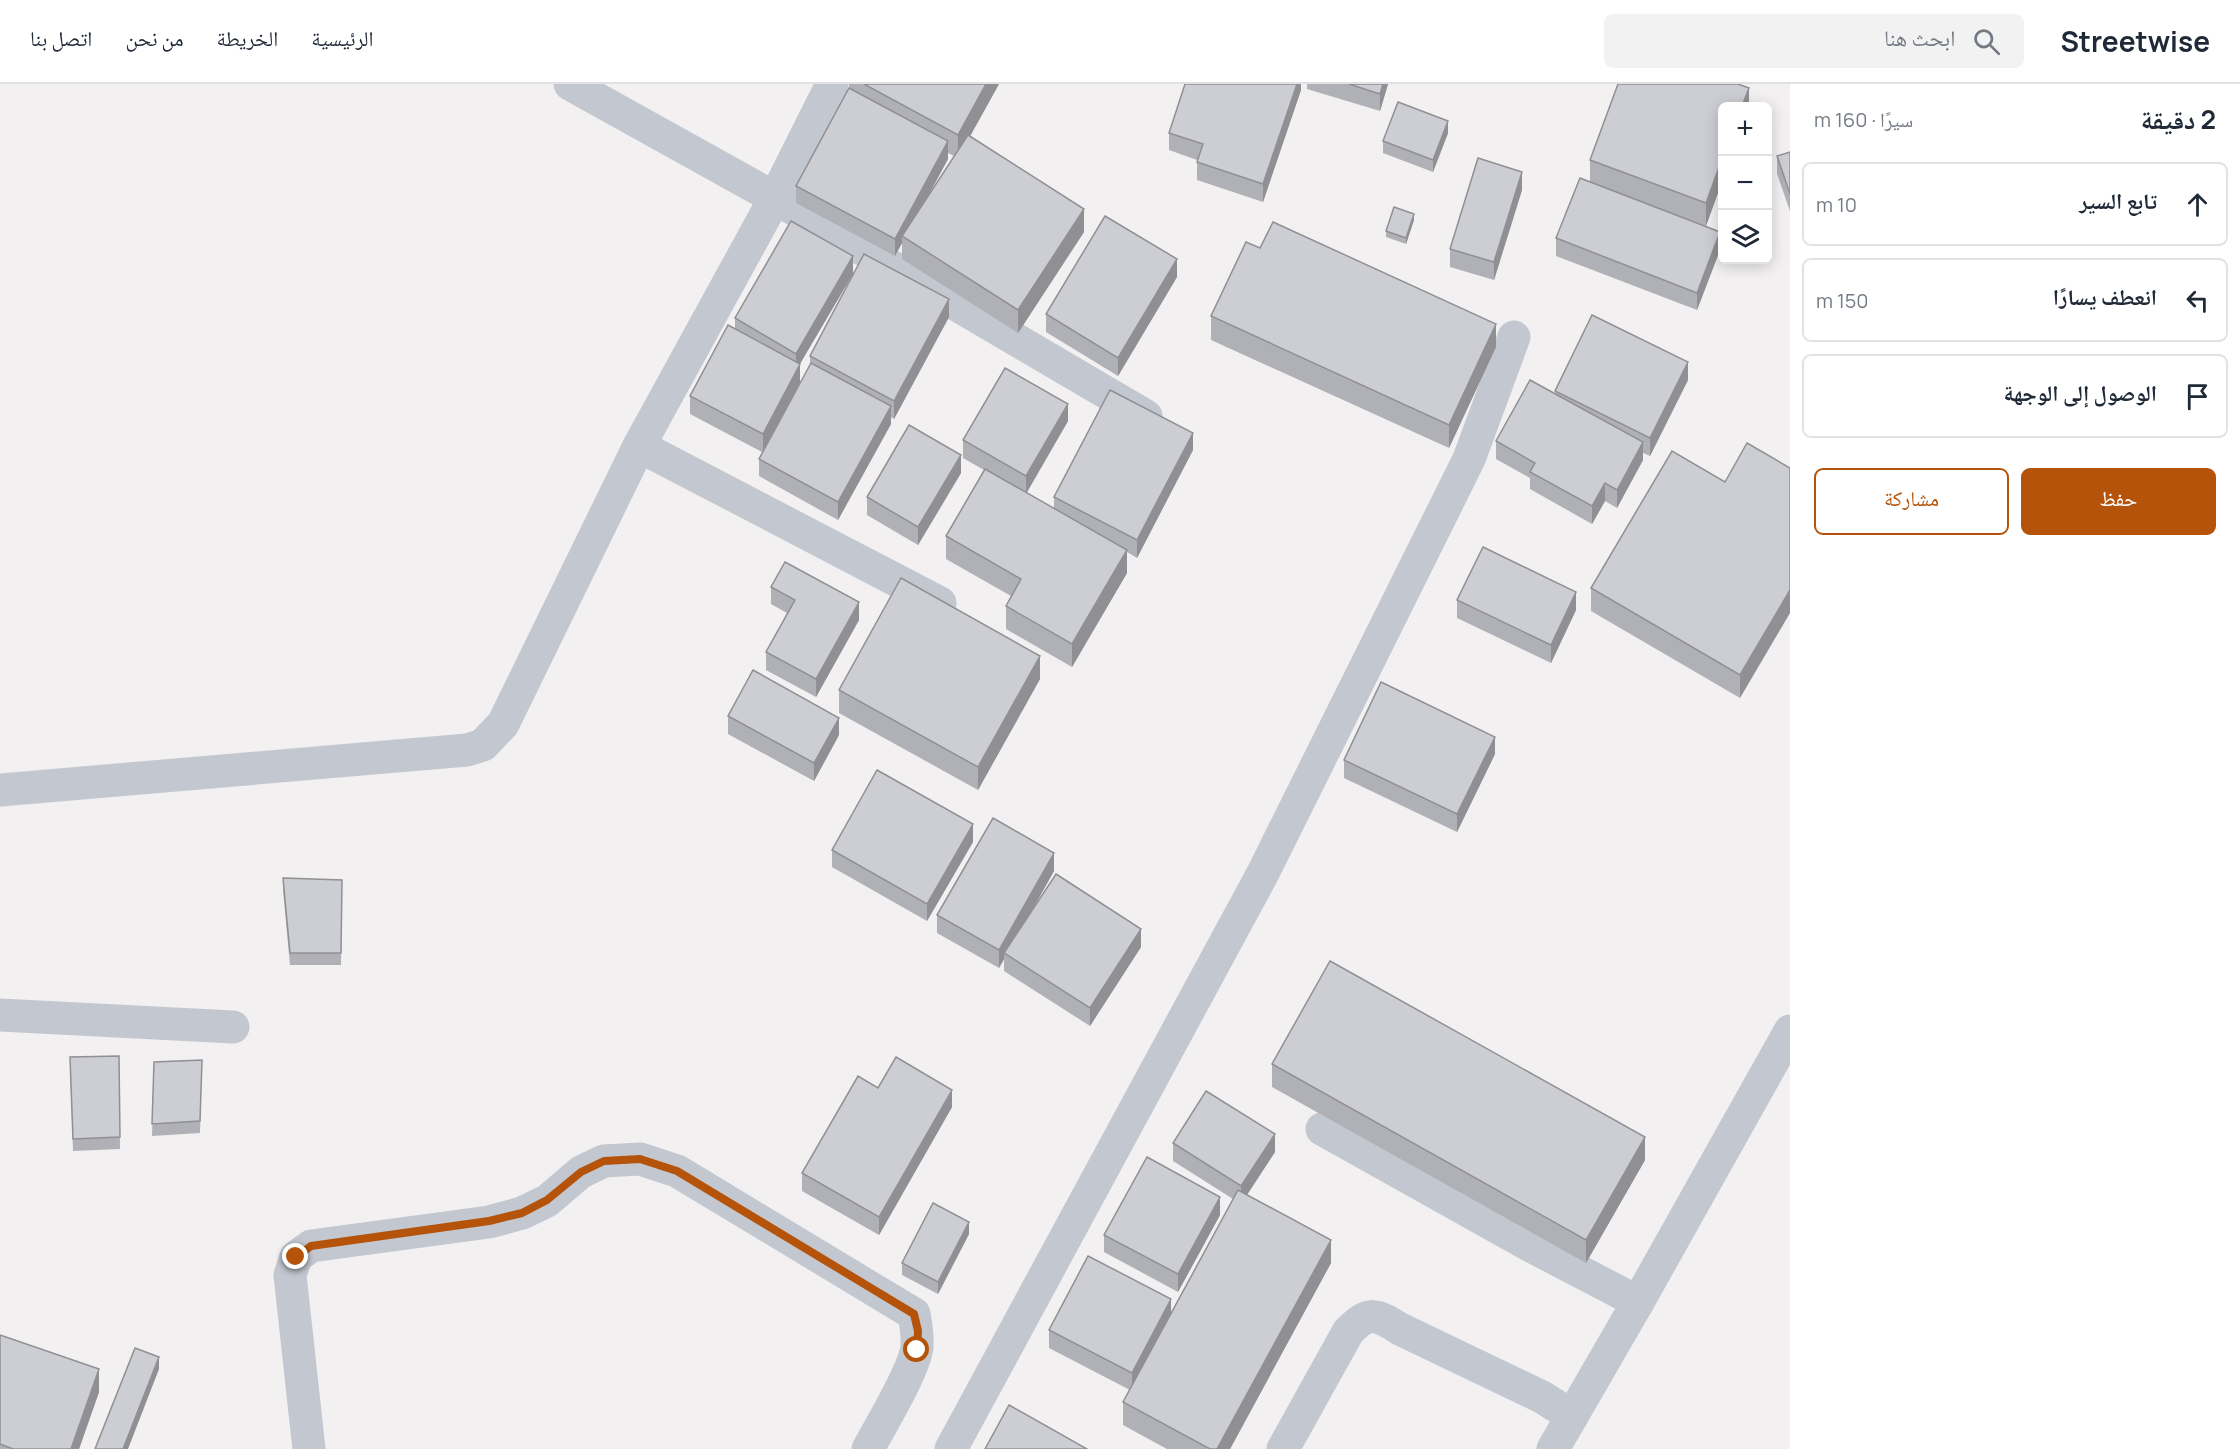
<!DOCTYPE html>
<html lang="ar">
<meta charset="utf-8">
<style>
body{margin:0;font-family:Manrope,"Noto Naskh Arabic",sans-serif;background:#f2f2f3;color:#1f2937;direction:rtl}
.controls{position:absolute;right:18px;top:18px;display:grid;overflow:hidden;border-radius:9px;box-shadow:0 3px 15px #0003}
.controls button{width:54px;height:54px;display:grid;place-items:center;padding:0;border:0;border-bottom:2px solid #e0e1e3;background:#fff;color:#1f2937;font:30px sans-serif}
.stop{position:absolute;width:18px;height:18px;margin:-14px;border:4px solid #b45309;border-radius:50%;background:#fff}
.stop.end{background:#b45309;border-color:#fff;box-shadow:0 2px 6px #0008}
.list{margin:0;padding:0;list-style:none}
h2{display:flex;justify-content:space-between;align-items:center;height:78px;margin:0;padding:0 24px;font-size:26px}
h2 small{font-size:20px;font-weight:400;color:#747a83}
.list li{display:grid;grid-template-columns:39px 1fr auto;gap:18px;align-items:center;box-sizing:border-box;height:84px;margin:0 12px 12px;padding:0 12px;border:2px solid #e0e1e3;border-radius:9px}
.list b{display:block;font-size:22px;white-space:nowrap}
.list em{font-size:20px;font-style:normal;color:#747a83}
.actions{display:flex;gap:12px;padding:18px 24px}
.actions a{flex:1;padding:14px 0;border:2px solid #b45309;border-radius:9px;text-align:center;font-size:21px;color:#b45309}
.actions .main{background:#b45309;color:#fff}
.icon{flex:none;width:33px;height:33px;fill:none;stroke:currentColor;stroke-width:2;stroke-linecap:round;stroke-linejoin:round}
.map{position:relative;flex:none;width:1790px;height:1365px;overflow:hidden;direction:ltr}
header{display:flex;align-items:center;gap:36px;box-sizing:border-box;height:84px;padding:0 30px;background:#fff;border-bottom:2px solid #e0e1e3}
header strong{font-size:28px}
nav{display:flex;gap:33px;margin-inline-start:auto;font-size:21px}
.search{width:420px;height:54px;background:#f2f2f3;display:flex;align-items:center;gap:15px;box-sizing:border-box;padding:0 21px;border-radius:9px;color:#747a83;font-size:22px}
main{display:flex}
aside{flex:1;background:#fff}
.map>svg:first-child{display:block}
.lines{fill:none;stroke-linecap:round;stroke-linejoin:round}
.minor{stroke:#c2c7d0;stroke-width:33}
.wall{fill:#b0b1b6;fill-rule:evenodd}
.shaded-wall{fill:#909094}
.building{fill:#cdced4;stroke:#909094;stroke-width:1.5}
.route{stroke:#b45309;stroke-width:8}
</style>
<header>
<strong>Streetwise</strong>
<div class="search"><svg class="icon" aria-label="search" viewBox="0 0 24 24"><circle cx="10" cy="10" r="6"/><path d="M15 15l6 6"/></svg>ابحث هنا</div>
<nav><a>الرئيسية</a><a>الخريطة</a><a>من نحن</a><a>اتصل بنا</a></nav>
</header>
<main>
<aside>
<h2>2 دقيقة<small>سيرًا · 160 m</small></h2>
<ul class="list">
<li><svg class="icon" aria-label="ahead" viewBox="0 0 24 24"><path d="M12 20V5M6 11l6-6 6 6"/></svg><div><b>تابع السير</b></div><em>10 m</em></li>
<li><svg class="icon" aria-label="left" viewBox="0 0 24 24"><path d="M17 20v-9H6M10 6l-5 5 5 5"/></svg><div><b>انعطف يسارًا</b></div><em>150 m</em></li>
<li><svg class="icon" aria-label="arrive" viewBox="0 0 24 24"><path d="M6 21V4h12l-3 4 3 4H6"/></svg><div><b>الوصول إلى الوجهة</b></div></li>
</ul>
<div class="actions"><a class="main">حفظ</a><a>مشاركة</a></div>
</aside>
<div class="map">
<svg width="1790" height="1365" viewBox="0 0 1790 1365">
<rect width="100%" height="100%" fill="#f2f0f0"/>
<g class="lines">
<g class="minor">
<path d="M570 0 775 114 1146 332"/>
<path d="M639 362 940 519"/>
<path d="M0 706 467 666 483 661 503 640 639 362 775 114 832 0"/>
<path d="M0 931 233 943"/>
<path d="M1322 1045 1531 1162 1638 1218"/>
<path d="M309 1365 290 1191 296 1173 311 1162 489 1138 522 1129 547 1117 581 1088 604 1077 640 1075 677 1087 914 1230C916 1241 918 1251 917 1263 914 1287 881 1341 868 1365"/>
<path d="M951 1365 1263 789 1469 375 1514 253"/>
<path d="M1283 1365 1348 1248C1369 1226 1376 1230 1400 1245L1542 1313 1572 1332"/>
<path d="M1553 1365 1638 1218 1790 947"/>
</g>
</g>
<g class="wall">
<path d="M849 0H999L970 52 1084 148 1018 249 902 175V159L895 172 796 119V102L849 5ZM948 69 954 72 926 116 948 75Z"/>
<path d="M1301 0V6L1263 118 1197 96V76L1169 66V49Z"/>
<path d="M1307 0H1388L1380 27 1307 5Z"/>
<path d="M1749 22 1706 142 1663 126 1720 166 1697 226 1556 172V154L1590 97V76Z"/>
<path d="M1448 49 1433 88 1383 69V57Z"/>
<path d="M1790 68V127L1777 90V72Z"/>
<path d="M1522 106 1494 196 1450 183V165Z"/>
<path d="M1414 136 1406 160 1386 153V147Z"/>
<path d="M791 137 800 280V298L766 362 810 282V272L949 233 894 335 891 333V340L838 436 759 392V375L762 368 690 330V312L735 245V234Z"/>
<path d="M1260 164 1496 263 1449 364 1211 256V232Z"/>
<path d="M1177 193 1118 292 1046 248V230Z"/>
<path d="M1688 296 1650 372 1643 369V376L1617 424 1605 417 1592 440 1530 405V394L1496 375V357L1555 309V307Z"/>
<path d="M1068 337 1026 409 1054 425V413L1193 366 1137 474 1127 468V489L1072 583 1006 545V522L1011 512 946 475V452L984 386 963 374V356Z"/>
<path d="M1790 384 1740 614 1591 527V504L1725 398Z"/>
<path d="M961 389 918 461 867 431V413Z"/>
<path d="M771 503 859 536 816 613 766 586V568L787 529 771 520Z"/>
<path d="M1457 516 1576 526 1551 579 1457 534Z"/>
<path d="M1040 595 978 706 839 629V606Z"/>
<path d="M728 632 839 651 814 697 728 650Z"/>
<path d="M1495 670 1457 748 1344 694V676Z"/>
<path d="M973 758 927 837 832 783V766Z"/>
<path d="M1054 787 1029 831 1141 863 1090 942 1004 887V875L999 884 937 849V831Z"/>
<path d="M283 794 342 796 341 881H290L283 806Z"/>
<path d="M119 972 120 1065 73 1067 70 985Z"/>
<path d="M202 976 200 1049 152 1052 154 978Z"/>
<path d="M1272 980 1645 1076 1586 1179 1272 1003Z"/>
<path d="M878 1004 952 1023 879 1151 802 1107V1089Z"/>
<path d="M1173 1059 1275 1068 1247 1111 1331 1179 1230 1365H1167L1123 1341V1318L1130 1306 1049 1264V1246L1171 1229 1233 1115 1173 1077Z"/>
<path d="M1220 1131 1178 1208 1104 1168V1151Z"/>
<path d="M969 1150 938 1210 902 1191V1179Z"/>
<path d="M0 1251 99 1308 79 1365H0Z"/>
</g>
<g class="shaded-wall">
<path d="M986 0H999L958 74V51Z"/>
<path d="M1297 0H1301V6L1263 118V100Z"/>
<path d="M1383 0H1388L1380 27V10Z"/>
<path d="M1749 4V22H1742Z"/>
<path d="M1448 37V49L1433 88V76Z"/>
<path d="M948 57V75L905 154 902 152V159L895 172V155Z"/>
<path d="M1722 75V98L1706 142V119Z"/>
<path d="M1522 88V106L1494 196V178Z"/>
<path d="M1084 125V148L1018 249V226Z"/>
<path d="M1414 130V136L1406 160V154Z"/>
<path d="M1720 148V166L1697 226V209Z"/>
<path d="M853 172V190L800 280V298L763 368V350L796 287V270Z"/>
<path d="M1177 175V193L1118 292V274Z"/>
<path d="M949 215V233L894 335V317Z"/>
<path d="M1496 240V263L1449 364V341Z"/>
<path d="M1688 278V296L1650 372V354Z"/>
<path d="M1068 320V337L1026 410V392Z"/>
<path d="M891 322V340L838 436V418Z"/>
<path d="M1193 349V366L1137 474V456Z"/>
<path d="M1643 358V376L1617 424V406Z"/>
<path d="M961 371V389L918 461V443Z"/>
<path d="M1605 399V417L1592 440V422Z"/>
<path d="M1127 466V489L1072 583V560Z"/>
<path d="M1790 506V529L1740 614V591Z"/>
<path d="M1576 508V526L1551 579V561Z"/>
<path d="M859 518V536L816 613V595Z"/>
<path d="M1040 572V595L978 706V683Z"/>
<path d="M839 634V651L814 697V679Z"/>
<path d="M1495 653V670L1457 748V730Z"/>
<path d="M973 740V758L927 837V820Z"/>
<path d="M1054 769V787L1007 871 1004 869V875L999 884V866Z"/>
<path d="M1141 845V863L1090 942V924Z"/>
<path d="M952 1006V1023L879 1151V1133Z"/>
<path d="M1275 1050V1068L1241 1120V1102Z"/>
<path d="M1645 1053V1076L1586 1179V1156Z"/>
<path d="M1220 1113V1131L1178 1208V1190Z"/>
<path d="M969 1138V1150L938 1210V1198Z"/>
<path d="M1331 1156V1179L1230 1365H1217Z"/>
<path d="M1171 1215V1233L1132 1307V1289Z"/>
<path d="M159 1273V1285L128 1365H123Z"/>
<path d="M99 1285V1308L79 1365H71Z"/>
</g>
<g class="building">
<path d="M864 0H986L958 51Z"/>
<path d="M1185 0H1297L1263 100 1197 78 1203 60 1169 49Z"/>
<path d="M1349 0H1383L1380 10Z"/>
<path d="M1618 0H1738L1749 4 1742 22H1722V75L1706 119 1590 76Z"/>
<path d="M849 4 948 57 895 155 796 102Z"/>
<path d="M1398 18 1448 37 1433 76 1383 57Z"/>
<path d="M968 51 1084 125 1018 226 902 152Z"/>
<path d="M1790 68V110L1777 72Z"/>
<path d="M1478 74 1522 88 1494 178 1450 165Z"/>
<path d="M1580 94 1720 148 1697 209 1556 154Z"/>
<path d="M1394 123 1414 130 1406 154 1386 147Z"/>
<path d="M1105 132 1177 175 1118 274 1046 230Z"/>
<path d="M791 137 853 172 796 270 735 234Z"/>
<path d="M1273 138 1496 240 1449 341 1211 232 1246 158 1260 164Z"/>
<path d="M864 170 949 215 894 317 810 272Z"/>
<path d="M1592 231 1688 278 1650 354 1555 307Z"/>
<path d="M728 241 800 280 763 350 690 312Z"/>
<path d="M811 279 891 322 838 418 759 375Z"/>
<path d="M1005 284 1068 320 1026 392 963 356Z"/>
<path d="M1530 296 1643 358 1617 406 1605 399 1592 422 1530 388 1535 379 1496 357Z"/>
<path d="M1110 306 1193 349 1137 456 1054 413Z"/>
<path d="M909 341 961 371 918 443 867 413Z"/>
<path d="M1747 359 1790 384V506L1740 591 1591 504 1672 367 1725 398Z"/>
<path d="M985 385 1127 466 1072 560 1006 522 1021 495 946 452Z"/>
<path d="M1483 463 1576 508 1551 561 1457 516Z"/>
<path d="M785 478 859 518 816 595 766 568 795 516 771 503Z"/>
<path d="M901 494 1040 572 978 683 839 606Z"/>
<path d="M753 586 839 634 814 679 728 632Z"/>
<path d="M1381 598 1495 653 1457 730 1344 676Z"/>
<path d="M877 686 973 740 927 820 832 766Z"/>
<path d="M993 734 1054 769 999 866 937 831Z"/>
<path d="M1056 790 1141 845 1090 924 1004 869Z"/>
<path d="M283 794 342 796 341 869H290Z"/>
<path d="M1330 877 1645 1053 1586 1156 1272 980Z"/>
<path d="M119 972 120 1053 73 1055 70 973Z"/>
<path d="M896 973 952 1006 879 1133 802 1089 858 992 878 1004Z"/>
<path d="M202 976 200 1037 152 1040 154 978Z"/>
<path d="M1206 1007 1275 1050 1241 1102 1173 1059Z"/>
<path d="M1147 1073 1220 1113 1178 1190 1104 1151Z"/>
<path d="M1238 1106 1331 1156 1217 1365H1210L1123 1318Z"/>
<path d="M933 1119 969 1138 938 1198 902 1179Z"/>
<path d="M1088 1172 1171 1215 1132 1289 1049 1246Z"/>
<path d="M0 1251 99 1285 71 1365H13L0 1360Z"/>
<path d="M135 1264 159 1273 123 1365H95Z"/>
<path d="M1009 1321 1087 1365H985Z"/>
</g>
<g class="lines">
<path class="route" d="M296 1173 311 1162 489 1137 522 1129 547 1116 581 1088 604 1077 640 1075 677 1087 914 1230 918 1247 917 1266"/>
</g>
</svg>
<div class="controls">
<button>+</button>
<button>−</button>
<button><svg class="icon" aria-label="layers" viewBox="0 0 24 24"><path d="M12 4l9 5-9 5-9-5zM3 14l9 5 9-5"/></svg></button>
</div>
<div class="stop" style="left:917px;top:1266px"></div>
<div class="stop end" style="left:296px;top:1173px"></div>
</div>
</main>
